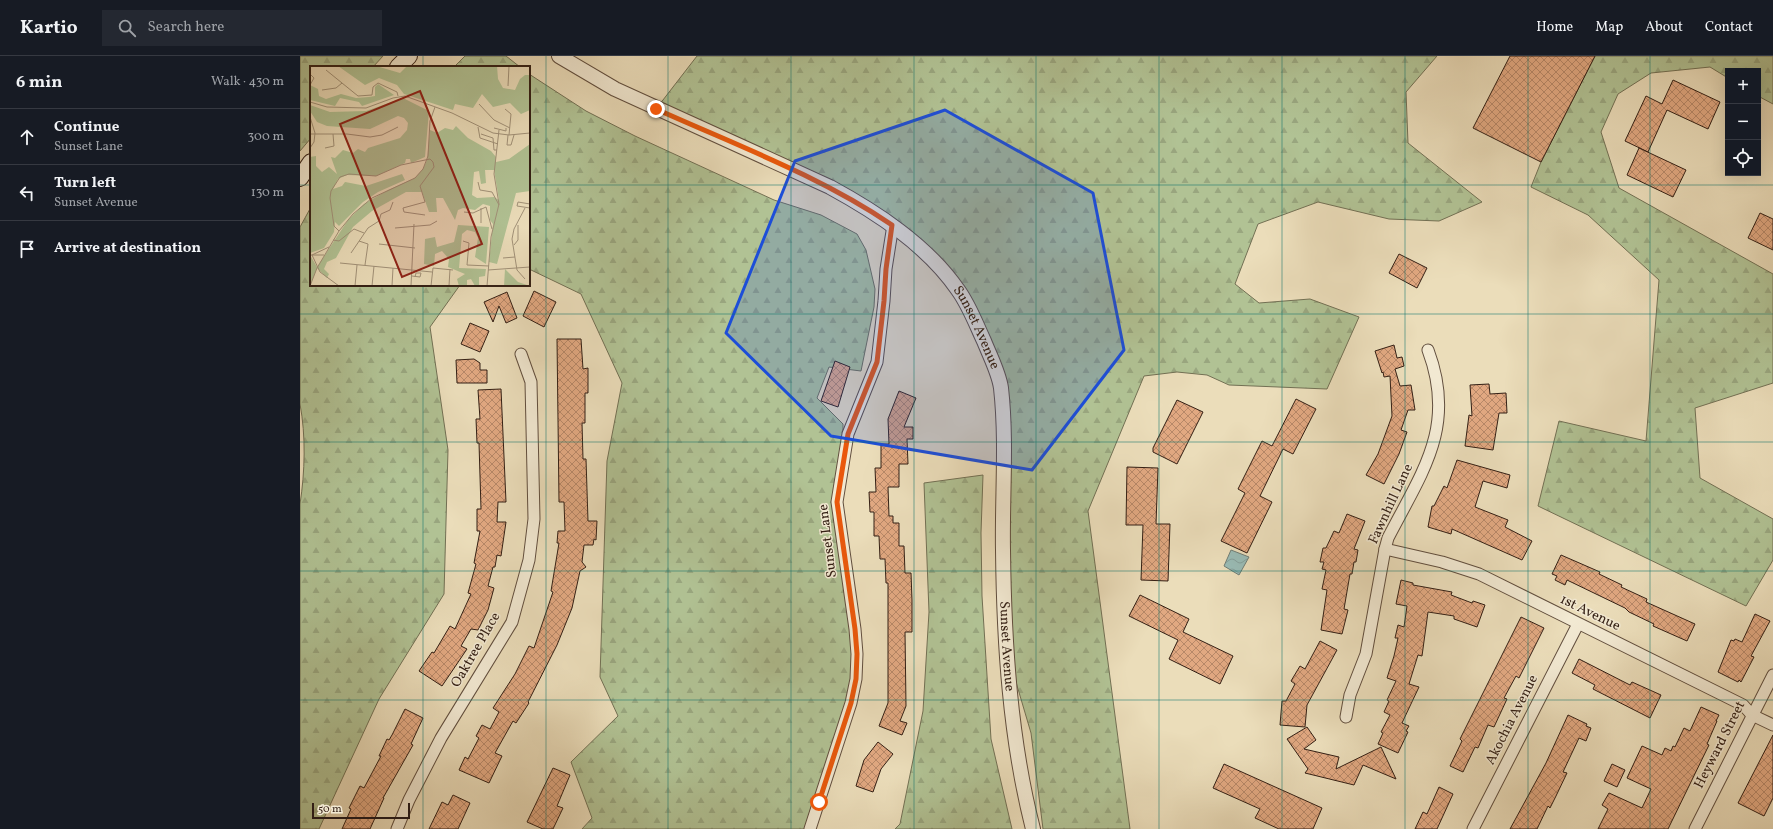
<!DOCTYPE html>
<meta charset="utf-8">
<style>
body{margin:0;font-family:Vollkorn,serif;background:#242831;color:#f1f3f6}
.controls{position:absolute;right:12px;top:12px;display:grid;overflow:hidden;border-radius:0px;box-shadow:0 4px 16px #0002}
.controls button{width:36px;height:36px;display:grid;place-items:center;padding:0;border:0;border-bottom:1px solid #363941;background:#171b24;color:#f1f3f6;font:20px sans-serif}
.scale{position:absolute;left:12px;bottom:10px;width:98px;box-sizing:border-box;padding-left:4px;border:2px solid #331f14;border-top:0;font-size:11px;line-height:14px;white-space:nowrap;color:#331f14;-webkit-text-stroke:3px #f2e9d2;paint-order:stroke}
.stop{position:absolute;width:12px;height:12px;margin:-9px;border:3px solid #ea580c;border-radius:50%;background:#fff}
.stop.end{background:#ea580c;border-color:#fff;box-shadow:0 1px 4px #0008}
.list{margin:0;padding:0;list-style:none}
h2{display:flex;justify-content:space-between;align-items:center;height:52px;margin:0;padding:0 16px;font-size:17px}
h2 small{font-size:13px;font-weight:400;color:#9ea1a6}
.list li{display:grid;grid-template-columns:26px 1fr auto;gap:12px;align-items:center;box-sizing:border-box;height:56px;padding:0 16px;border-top:1px solid #363941}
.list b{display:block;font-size:15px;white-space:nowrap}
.list p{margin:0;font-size:13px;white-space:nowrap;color:#9ea1a6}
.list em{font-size:13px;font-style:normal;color:#9ea1a6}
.icon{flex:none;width:22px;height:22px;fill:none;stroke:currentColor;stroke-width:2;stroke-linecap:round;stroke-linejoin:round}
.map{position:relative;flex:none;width:1473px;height:773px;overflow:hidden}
header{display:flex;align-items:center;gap:24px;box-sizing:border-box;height:56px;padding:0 20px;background:#171b24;border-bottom:1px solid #363941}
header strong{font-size:19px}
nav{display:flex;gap:22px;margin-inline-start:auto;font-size:14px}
.search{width:280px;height:36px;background:#242831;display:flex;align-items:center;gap:10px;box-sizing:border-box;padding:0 14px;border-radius:0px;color:#9ea1a6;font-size:15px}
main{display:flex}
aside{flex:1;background:#171b24}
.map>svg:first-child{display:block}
.forest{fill:url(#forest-firs);stroke:#727054}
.water{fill:url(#water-waves);stroke:#707d75}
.building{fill:url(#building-cross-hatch);stroke:#331f14}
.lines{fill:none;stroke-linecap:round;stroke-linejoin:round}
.minor-casing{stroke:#614e3e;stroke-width:13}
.tertiary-casing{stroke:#614e3e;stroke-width:16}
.secondary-casing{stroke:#331f14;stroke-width:18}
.minor{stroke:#f2e9d2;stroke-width:11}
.tertiary{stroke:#f2e9d2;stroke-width:14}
.secondary{stroke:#f2e9d2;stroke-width:16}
.route{stroke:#ea580c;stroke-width:5}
.marked{fill:#1d4ed8;fill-opacity:0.2;stroke:#1d4ed8;stroke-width:3;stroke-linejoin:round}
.grid{fill:none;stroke:#0f766e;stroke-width:1;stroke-opacity:0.55}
.labels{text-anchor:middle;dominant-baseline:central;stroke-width:3;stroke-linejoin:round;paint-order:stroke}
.street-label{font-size:14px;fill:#331f14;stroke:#f2e9d2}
.inset-road{fill:none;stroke:#a19178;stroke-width:1}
.view{fill:#8f2418;fill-opacity:0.15;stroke:#8f2418;stroke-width:2}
.inset-edge{fill:none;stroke:#331f14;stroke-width:2}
</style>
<header>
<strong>Kartio</strong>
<div class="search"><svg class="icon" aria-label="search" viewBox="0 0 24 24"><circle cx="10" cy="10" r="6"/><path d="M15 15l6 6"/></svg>Search here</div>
<nav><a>Home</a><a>Map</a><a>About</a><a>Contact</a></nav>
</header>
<main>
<aside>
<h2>6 min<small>Walk · 430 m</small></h2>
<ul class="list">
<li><svg class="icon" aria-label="ahead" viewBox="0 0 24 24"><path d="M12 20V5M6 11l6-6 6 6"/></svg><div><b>Continue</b><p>Sunset Lane</p></div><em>300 m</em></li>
<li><svg class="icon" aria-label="left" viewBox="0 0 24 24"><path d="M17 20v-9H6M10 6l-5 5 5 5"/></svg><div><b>Turn left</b><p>Sunset Avenue</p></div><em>130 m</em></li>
<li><svg class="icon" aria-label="arrive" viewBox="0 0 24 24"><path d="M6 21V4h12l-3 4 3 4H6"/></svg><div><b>Arrive at destination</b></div></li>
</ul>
</aside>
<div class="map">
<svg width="1473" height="773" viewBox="0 0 1473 773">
<defs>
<pattern id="forest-firs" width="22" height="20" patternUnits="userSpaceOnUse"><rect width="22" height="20" fill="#b1c294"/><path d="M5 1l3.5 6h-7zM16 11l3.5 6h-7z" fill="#99a67f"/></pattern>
<pattern id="water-waves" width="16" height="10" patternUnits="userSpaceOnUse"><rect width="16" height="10" fill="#99bbb5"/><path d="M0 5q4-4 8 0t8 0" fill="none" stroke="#84a09b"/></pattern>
<pattern id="building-cross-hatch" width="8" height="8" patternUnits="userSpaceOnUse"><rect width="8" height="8" fill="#e1a881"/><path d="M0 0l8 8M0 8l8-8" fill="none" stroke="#b78868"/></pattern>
</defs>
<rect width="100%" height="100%" fill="#ebddba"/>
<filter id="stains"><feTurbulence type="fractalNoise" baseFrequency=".005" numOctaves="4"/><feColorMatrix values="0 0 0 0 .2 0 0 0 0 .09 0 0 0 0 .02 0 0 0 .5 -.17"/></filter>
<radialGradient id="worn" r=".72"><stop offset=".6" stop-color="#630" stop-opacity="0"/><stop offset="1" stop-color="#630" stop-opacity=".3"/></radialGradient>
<g class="forest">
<path d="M0 0H83L73 11H11V82L0 95Z"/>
<path d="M165 0H206L220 11H154Z"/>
<path d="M397 0H1137L1106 36 1108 87 1182 146 1139 165 1089 163 1018 146 958 168 935 228 959 247 1010 243 1059 261 1027 333 929 329 907 319 877 316 844 320 788 455 830 773H743L731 677 708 599 701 331 658 234 593 169 356 53Z"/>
<path d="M1295 0H1473V48L1458 40V15H1428V22L1410 11 1351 17 1318 38 1301 76 1319 132 1473 218V327L1395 352 1400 422 1473 463V504L1446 550 1238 450 1259 365 1346 385 1359 224 1288 159 1231 131 1241 106Z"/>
<path d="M229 18 286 55 335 80 474 144 521 159 557 178 566 194 575 233 574 251 561 315 529 311 517 342 543 368V403L537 446 556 623 510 773H282L292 762 271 706 318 660 300 621 307 405 322 327 281 238 229 213Z"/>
<path d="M11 151V229H160L130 271 148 394 144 538 79 643 19 773H0V448C5 416 6 380 0 348V171Z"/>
<path d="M683 419 681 477 682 540 691 683 712 773H595L600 768 623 655 629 556 624 427Z"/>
</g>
<path class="water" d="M931 494 949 501 939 519 924 510Z"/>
<g class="building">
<path d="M1210 0H1295L1241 106 1173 72Z"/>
<path d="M1373 24 1420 46 1408 73 1367 54 1348 96 1325 85 1346 40 1362 48Z"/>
<path d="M1339 92 1386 114 1373 141 1327 119Z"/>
<path d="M1460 157 1473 163V194L1448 182Z"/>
<path d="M1099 198 1127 212 1117 232 1089 217Z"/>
<path d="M234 235 256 246 244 271 223 260Z"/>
<path d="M207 236 217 262 206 267 199 250 193 266 184 246Z"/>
<path d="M170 267 189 275 180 296 161 288Z"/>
<path d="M257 283H281L283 313 288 312V337H285V367H282L283 403H286L288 465H297L296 484 294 483 293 489H284L282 506 286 511 280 515 272 552 257 589 228 646 229 647 216 667 213 665 195 697 202 700 189 727 159 714 165 701 168 703 179 682 176 680 182 669 190 673 199 656 193 652 215 618 229 590 234 592 253 536 251 535 259 487H257L258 475H265L264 446H259Z"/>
<path d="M1094 289 1097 302 1102 301 1104 310 1095 313 1100 330 1111 329 1115 354H1108L1101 374 1107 376 1099 398 1084 428 1066 419 1078 398 1092 360 1090 320 1084 321 1083 316 1082 317 1075 295Z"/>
<path d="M174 303 180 307V314H187V327H157L156 304Z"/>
<path d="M535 305 550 311 538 351 521 345Z"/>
<path d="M1189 328 1190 338 1206 337 1207 357H1199L1193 394 1165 390 1169 359 1172 360 1170 329Z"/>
<path d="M201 333 206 446H198L197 466H206L201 500 197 499 195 511H193L188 530 194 532 188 554 178 574 171 573 161 590 167 593 142 630 119 615 132 596 134 597 150 570 155 573 171 538 168 537 176 508 174 507 180 475H177V453H181L179 387H177L176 363H180L178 334Z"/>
<path d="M599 335 616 342 604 371H613V383H607L608 408H599V431H588L589 460H593V467H599V490H604L605 517H611L612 544V576H605L606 650 600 665 607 667 602 679 579 670 588 647V527H586L585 503H580L579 480H574V456H570L569 436H576L575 412H581V388H589L588 363Z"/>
<path d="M996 343 1016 353 993 398 983 393 960 440 972 446 947 497 921 485 945 437 938 433 962 385 972 390Z"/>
<path d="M877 344 903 356 877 408 853 396V392Z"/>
<path d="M1157 404 1210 419 1207 432 1183 425 1175 451 1208 464 1205 471 1232 485 1222 504 1152 473 1151 478 1128 471 1132 450H1134L1144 430 1147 432Z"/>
<path d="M827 411 858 412 856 468H870L868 525 841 524 843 469H826Z"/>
<path d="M1047 458 1065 465 1054 493 1058 494 1056 506H1054L1052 518H1050L1044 553 1048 554 1042 578 1021 574 1027 534 1022 533 1026 514 1022 513 1024 506H1020L1023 492H1026L1034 475 1039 477Z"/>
<path d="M1261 499 1300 516 1299 518 1322 529 1321 531 1347 543 1346 546 1395 568 1387 585 1353 570 1354 568 1329 556 1325 552 1267 524 1265 529 1255 524 1257 520 1252 518Z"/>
<path d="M1101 524 1113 527V529L1152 536 1151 539 1172 547 1173 545 1185 549 1177 571 1154 563V560L1128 556 1122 600 1118 599 1109 628 1119 631 1102 667 1109 670 1106 675 1108 676 1098 697 1078 688 1083 677 1081 676 1090 659 1084 656 1089 645 1087 644 1096 625 1087 622 1094 600 1098 582H1095L1098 569 1104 571 1107 550 1096 548Z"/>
<path d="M840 539 889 563 883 576 933 600 920 628 869 603 878 584 829 560Z"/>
<path d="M1455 558 1470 565 1451 600 1454 601 1441 626 1439 624 1438 626 1418 616 1431 584 1434 585 1435 583 1442 586Z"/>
<path d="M1221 561 1244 572 1219 622 1216 620 1204 642 1207 643 1194 671 1188 669 1178 692 1175 691 1163 716 1150 710 1162 685 1160 683Z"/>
<path d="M1020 585 1037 594 1007 649 1005 671 980 669 982 645H986L995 628 991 625 1000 610 1005 613Z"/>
<path d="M1279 603 1330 629 1332 626 1361 639 1350 662 1293 633 1295 629 1272 617Z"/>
<path d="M1401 651 1419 659 1416 665H1417L1407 688 1409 689 1368 773H1298L1308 753 1302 749 1309 737 1342 752 1351 733 1327 722 1342 690 1362 699 1365 692 1371 695 1373 690 1375 691 1384 672 1390 675Z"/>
<path d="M105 653 123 662 111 688 113 689 83 742H84L70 773H42L51 753 49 752 60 730 64 732 81 700H79L87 683 89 684 92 679Z"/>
<path d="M1268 659 1287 668 1286 670 1291 672 1286 685 1279 682 1263 716 1267 717 1256 740 1250 752 1248 750 1237 773H1210L1246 707Z"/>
<path d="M1007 671 1016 684 1004 693 1039 701 1036 713 1081 691 1096 723 1063 709 1054 729 1005 717 1008 713 987 683Z"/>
<path d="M1473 679V742L1464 760 1438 747Z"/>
<path d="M578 686 593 698 581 713 573 736 556 730 564 704Z"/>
<path d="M924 708 1022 752 1013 773H979L955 762 960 753 913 732Z"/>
<path d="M1312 708 1325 714 1317 731 1304 725Z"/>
<path d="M253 712 270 719 257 750 263 752 253 773H243L227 766Z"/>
<path d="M1139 731 1153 738 1137 773H1115L1123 756 1127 758Z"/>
<path d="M153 739 170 747 158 773H129L142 746 148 749Z"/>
</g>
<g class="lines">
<g class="minor-casing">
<g id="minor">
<path d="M1085 493 1142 506 1179 518 1443 649 1452 659 1473 669"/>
<path d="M1046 661 1050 639 1066 598 1085 493 1088 482C1122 416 1157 371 1128 294"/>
<path d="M97 773 109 744 141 682 212 566 229 504 234 463 231 326 221 298"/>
<path d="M510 773 551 647 556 623 557 598 555 573 537 446 548 378 577 306 584 245 586 213 593 169"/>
<path d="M1173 773 1278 568"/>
<path d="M1395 773 1473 619"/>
</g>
</g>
<g class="tertiary-casing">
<g id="tertiary">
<path id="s1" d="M259 0 315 33 530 131C576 156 627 189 658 234 669 249 676 268 684 285 690 300 699 317 701 332 707 386 702 441 703 494 704 587 710 683 733 773"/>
</g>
</g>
<g class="secondary-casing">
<g id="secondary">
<path d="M98 11 109 0"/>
<path d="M0 122 11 106"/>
</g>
</g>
<use href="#minor" class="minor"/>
<use href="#tertiary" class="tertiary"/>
<use href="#secondary" class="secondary"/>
</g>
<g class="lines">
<path class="route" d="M356 53C436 89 520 120 592 169L586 213 584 245 577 306 548 378 537 446 555 573 557 598 556 623 551 647 519 746"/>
</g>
<path class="marked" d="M645 54 793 137 824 294 732 414 531 380 426 277 495 105Z"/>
<path class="grid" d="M123 0V11M246 0V773M368 0V773M491 0V773M614 0V773M736 0V773M859 0V773M982 0V773M1105 0V773M1228 0V773M1350 0V773M0 129H11M229 129H1473M123 229V773M0 258H1473M0 386H1473M0 515H1473M0 644H1473"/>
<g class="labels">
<g class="street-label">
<text stroke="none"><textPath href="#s1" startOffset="509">Sunset Avenue</textPath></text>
<text transform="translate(1091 448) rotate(-65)">Fawnhill Lane</text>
<text transform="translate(528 485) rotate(-97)">Sunset Lane</text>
<text transform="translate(1290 557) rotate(26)">1st Avenue</text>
<text stroke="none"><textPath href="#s1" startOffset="833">Sunset Avenue</textPath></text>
<text transform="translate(176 594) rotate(-60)">Oaktree Place</text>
<text transform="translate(1212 664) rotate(-63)">Akochia Avenue</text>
<text transform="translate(1420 689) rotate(-63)">Heyward Street</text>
</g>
</g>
<g transform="translate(10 10)">
<rect width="220" height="220" fill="#ebddba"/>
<path d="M28 0H66L90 7 97 0H187L188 13 193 22 205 24 210 13 215 9H220V44L211 48 200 37 183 41 172 28 163 42 145 38 143 44 94 28 87 19 69 12 55 19ZM68 18 84 29 52 40 49 36 30 32 25 40 0 34V19L8 23 9 30 16 33 31 28 46 32 59 31 65 30V21ZM93 32 119 45 115 91 101 97 100 93H96L95 97 66 110 37 109 28 113 23 123 32 120 35 116 56 120 92 108 95 114 68 126 53 136 29 160 25 156 24 166 14 182 0 187V91L6 90V100L12 106 19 101 27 108 21 91 25 92 33 84 43 87 48 83 55 86 58 82 90 72 97 64 98 57 94 52 88 50 60 63 17 60 7 56 0 45V39L20 46 56 45ZM146 60 158 72 181 85 186 91V96L199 93 220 78V125L206 127 187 198 179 196 183 158 180 154V140L173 138 165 144 153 142 148 144 145 154 133 132H126L127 146H119L112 126H96L62 145 43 161 26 192 17 196 14 203 19 208 17 212 7 202 0 220V189L7 201 38 154 54 138 78 124 105 112 113 103 117 94 120 64 127 67 135 62 143 64ZM175 104H184L189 134 184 131 167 132 162 129 164 106 169 105 171 118 176 117ZM148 159 179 161 176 198 165 191 168 172 165 166 157 164 152 168 149 202 176 203 175 210 169 211V220H165L161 213 157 214V220H149L147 213 155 208 138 201 139 193 132 185 125 188 124 200 114 198 115 173 125 171 127 181 144 176Z" fill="#b1c294" fill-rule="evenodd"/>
<path d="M195 203 208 216 220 220H194Z" fill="#b1c294"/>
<path class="inset-road" d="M16 4 48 30 62 29 63 21 68 17 87 26 88 30M0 8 4 12 0 19M198 20 199 0M12 24 26 22 32 17M0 36 17 41 56 42 83 32 95 30 142 47 183 67 199 69 220 67M169 38 184 54 200 62M195 43 201 48 199 69M0 51 5 67 4 76 0 82M168 61 170 72 188 78M184 62 196 65V62M0 68H37L60 71 72 69 88 61M171 68 183 72 184 84H187M198 69 197 79H201L204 69M15 82 24 80 23 68M168 116 170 124 182 126 189 139M220 138 208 136 207 140 220 142M154 146 163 147 176 141 182 163M115 149 94 146 93 142 115 136 110 120 124 101 123 96M171 157V142M85 162 120 159 127 155M29 165 24 160 20 132 21 125 30 111 39 108 66 110 91 99 120 93 123 96M23 174 29 175 44 163 54 167M49 175 58 178 55 199M153 175 159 177 157 199 179 200M69 178 105 182M204 179 208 174V159M41 187 58 162 69 155 71 148 80 144 83 136M0 189H14M2 189 10 206 29 220M2 189 19 181M193 192 205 191M30 197 122 206M178 204 220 201M102 210 110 211 111 207H106L105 211M215 213 207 204 202 173 204 163 215 142M0 220 7 202 29 165 43 148 62 132 105 112 113 103 118 90 120 55 125 41M45 220 47 199M62 220 64 200M82 220 83 202M101 220 104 158M121 220 123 202 143 204M139 220 140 203M177 220 181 171 189 138 184 108 189 64"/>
<path class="view" d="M110 25 172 178 92 211 30 58Z"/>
<rect width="220" height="220" class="inset-edge"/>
</g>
<rect width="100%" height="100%" filter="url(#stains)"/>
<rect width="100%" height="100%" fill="url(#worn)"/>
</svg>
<div class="controls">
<button>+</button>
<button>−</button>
<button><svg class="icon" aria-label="locate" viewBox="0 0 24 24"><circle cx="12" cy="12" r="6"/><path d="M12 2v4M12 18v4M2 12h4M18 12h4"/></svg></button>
</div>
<div class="scale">50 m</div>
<div class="stop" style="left:519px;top:746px"></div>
<div class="stop end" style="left:356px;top:53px"></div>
</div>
</main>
